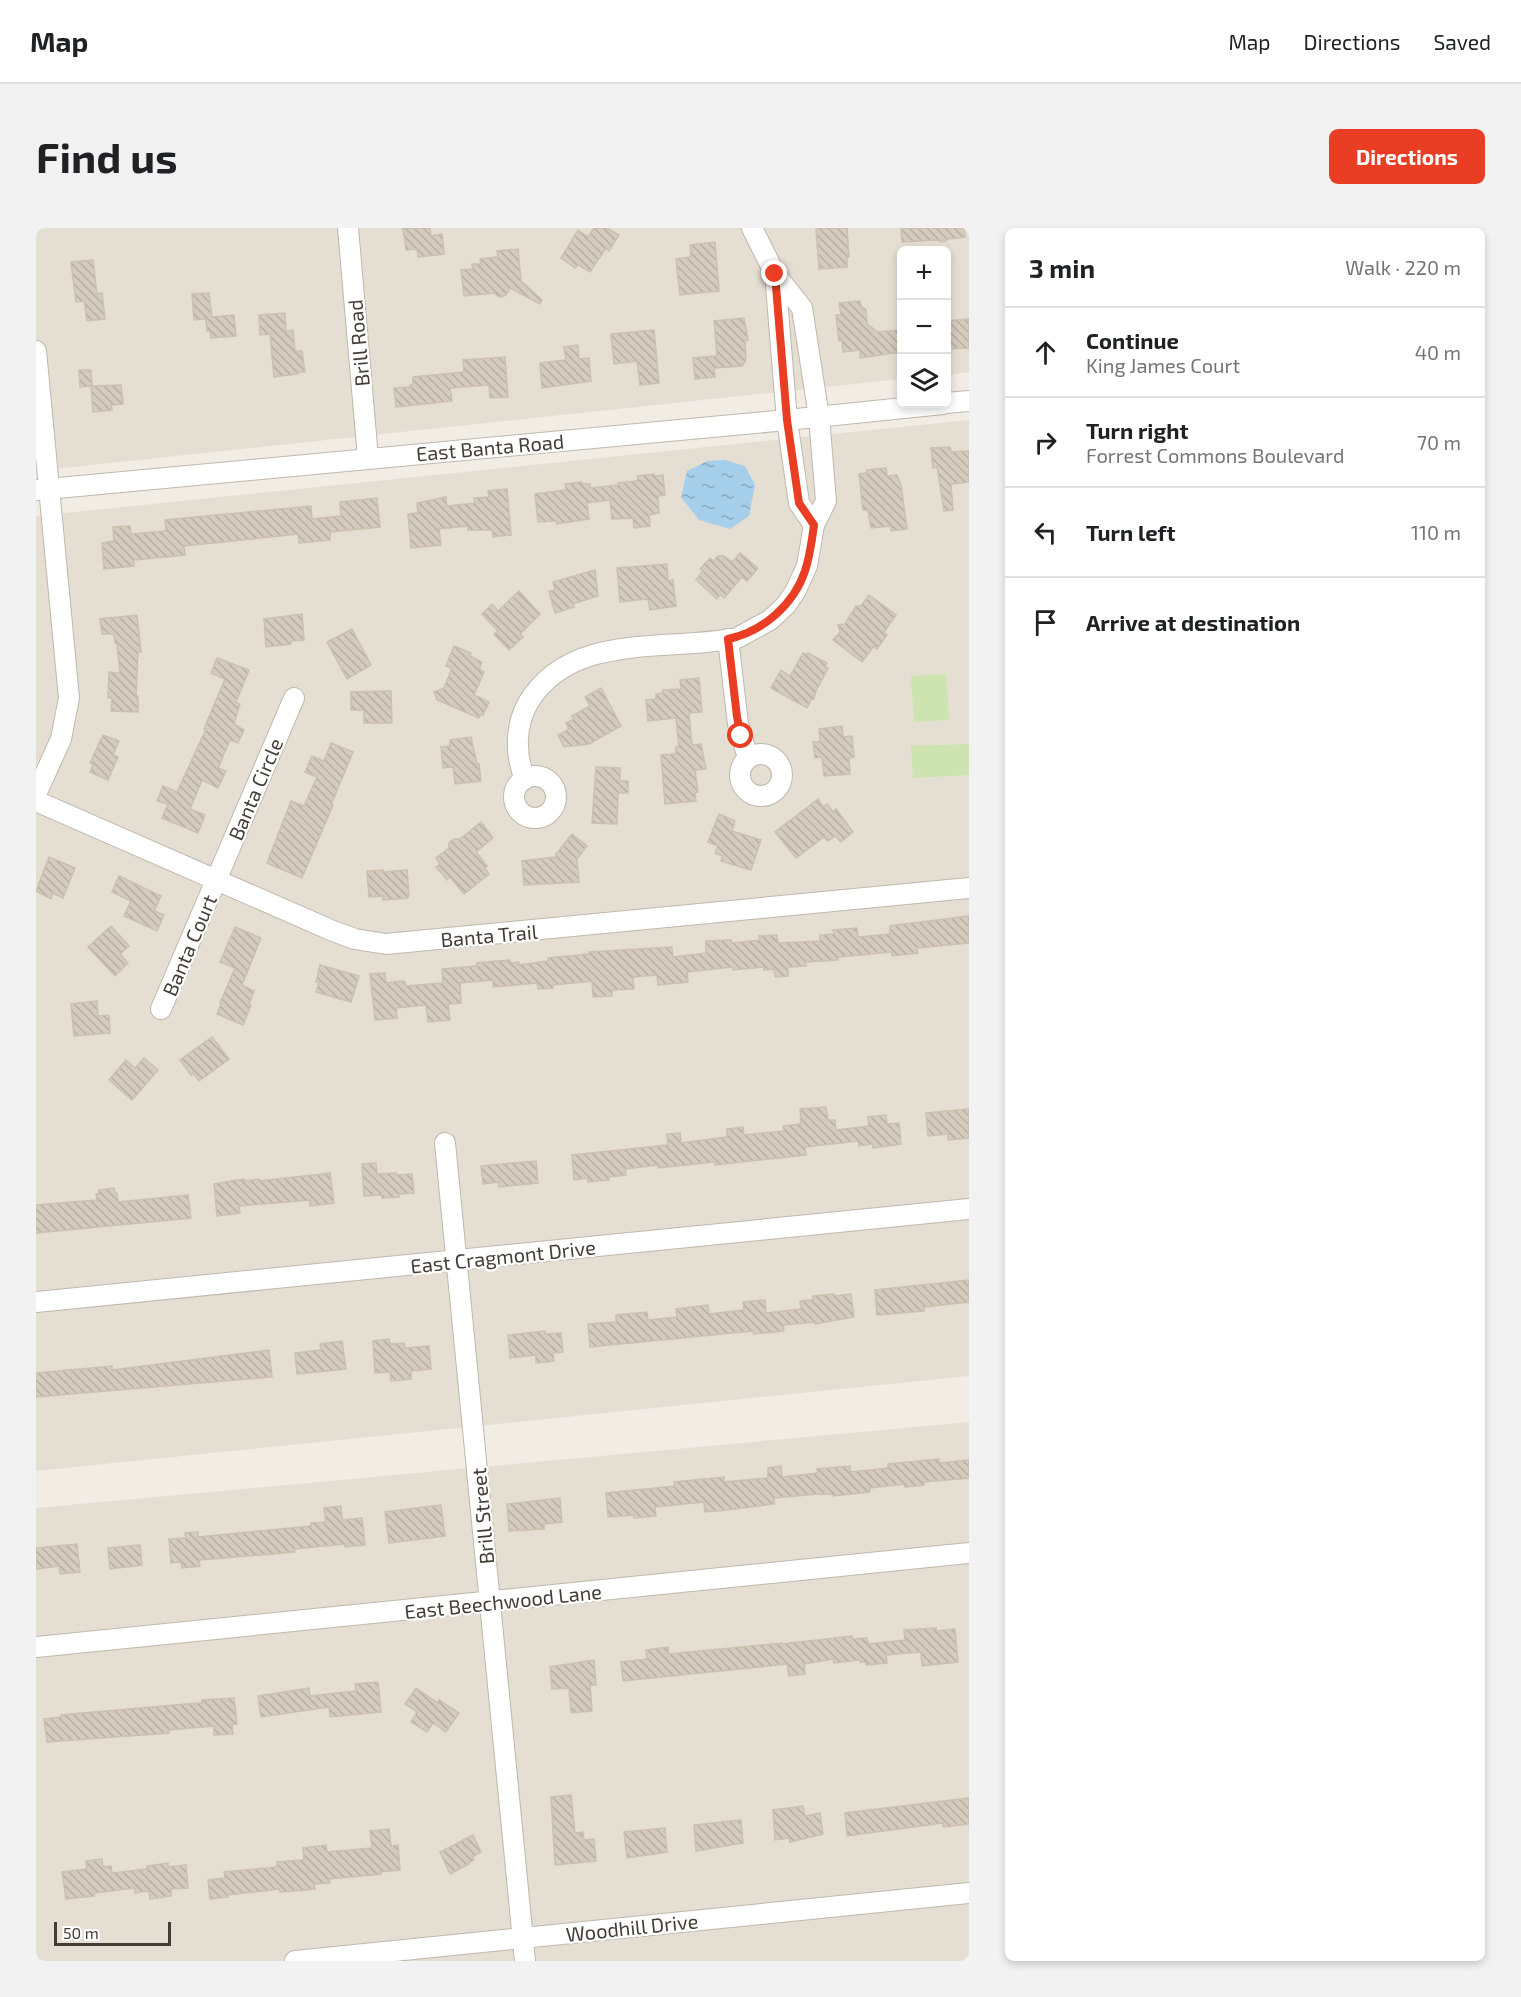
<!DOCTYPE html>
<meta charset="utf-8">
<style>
body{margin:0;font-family:"Exo 2",sans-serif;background:#f2f2f2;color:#202124}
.controls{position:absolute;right:18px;top:18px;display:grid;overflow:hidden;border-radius:9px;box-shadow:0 3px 9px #0003}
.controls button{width:54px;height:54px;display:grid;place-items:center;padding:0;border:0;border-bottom:2px solid #e0e0e0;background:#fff;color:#202124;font:30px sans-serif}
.scale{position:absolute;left:18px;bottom:15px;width:117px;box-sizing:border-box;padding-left:6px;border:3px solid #433d35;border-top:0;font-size:16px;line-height:21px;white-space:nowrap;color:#433d35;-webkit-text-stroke:4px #fff;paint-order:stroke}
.stop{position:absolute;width:18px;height:18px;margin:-14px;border:4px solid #e93e24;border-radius:50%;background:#fff}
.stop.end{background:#e93e24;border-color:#fff;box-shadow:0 2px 6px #0008}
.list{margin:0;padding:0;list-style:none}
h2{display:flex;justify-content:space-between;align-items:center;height:78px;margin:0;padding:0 24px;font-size:26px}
h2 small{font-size:20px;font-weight:400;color:#757577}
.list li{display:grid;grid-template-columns:39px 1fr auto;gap:18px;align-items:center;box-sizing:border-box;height:90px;padding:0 24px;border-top:2px solid #e0e0e0}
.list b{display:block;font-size:22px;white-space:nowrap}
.list p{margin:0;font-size:20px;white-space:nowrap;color:#757577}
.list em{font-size:20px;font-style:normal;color:#757577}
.icon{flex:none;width:33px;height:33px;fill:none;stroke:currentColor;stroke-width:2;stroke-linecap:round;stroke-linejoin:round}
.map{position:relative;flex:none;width:933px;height:1733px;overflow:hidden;border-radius:9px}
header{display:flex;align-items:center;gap:36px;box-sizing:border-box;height:84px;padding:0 30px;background:#fff;border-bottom:2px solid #e0e0e0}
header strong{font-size:28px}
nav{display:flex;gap:33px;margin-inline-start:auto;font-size:21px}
.intro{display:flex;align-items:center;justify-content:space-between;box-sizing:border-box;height:144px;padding:0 36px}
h1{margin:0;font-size:42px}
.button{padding:15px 27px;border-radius:9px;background:#e93e24;color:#fff;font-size:21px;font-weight:700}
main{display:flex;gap:36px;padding:0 36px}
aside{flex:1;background:#fff;border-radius:9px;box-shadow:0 3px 9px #0003}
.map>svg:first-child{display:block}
.residential{fill:#e5dfd3}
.park{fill:#cde3b0}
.water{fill:url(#water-ripples)}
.building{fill:url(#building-back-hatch);stroke:#ccc0af;stroke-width:1.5}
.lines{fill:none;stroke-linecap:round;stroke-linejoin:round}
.minor-casing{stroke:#bfb7ab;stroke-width:22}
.minor{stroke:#fff;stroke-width:20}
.route{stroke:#e93e24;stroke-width:8}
.labels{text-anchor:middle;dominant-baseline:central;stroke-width:4.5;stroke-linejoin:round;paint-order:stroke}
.street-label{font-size:20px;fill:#433d35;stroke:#fff}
</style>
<header>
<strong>Map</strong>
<nav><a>Map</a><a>Directions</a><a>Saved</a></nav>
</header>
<div class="intro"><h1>Find us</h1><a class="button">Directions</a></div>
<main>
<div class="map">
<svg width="933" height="1733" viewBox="0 0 933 1733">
<defs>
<pattern id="water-ripples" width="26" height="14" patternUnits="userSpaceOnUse" patternTransform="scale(1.5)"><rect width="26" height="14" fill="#a5cfea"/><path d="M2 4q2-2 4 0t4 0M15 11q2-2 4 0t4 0" fill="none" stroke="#88a9be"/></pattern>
<pattern id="building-back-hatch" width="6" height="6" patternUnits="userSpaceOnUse" patternTransform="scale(1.5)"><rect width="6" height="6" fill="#d5cbbe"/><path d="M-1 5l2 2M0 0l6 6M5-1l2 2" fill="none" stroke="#b8afa4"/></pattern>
</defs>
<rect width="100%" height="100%" fill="#f1ede5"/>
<g class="residential">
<path d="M0 0H933V144L911 147 910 22H866L865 151 0 243Z"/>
<path d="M933 192V1148L0 1243V288Z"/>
<path d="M933 1194V1733H0V1280Z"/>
</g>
<g class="park">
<path d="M910 446 913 492 878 494 875 448Z"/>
<path d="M933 516V547L877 550 875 518Z"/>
</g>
<path class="water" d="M689 232 709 238 719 257 713 288 694 301 663 292 645 269 651 243 671 233Z"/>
<g class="building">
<path d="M367 0H394L395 8 406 6 408 26 382 29 381 21 370 22Z"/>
<path d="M558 0H571L583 7 573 23 570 20 554 44 542 37 539 40 525 30 542 2 552 9Z"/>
<path d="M780 0H811L813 29H811V39L783 41Z"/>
<path d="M865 0H928L929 9 912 11 910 13 905 14 902 12 866 14Z"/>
<path d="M679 14 683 63 644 67 640 31 655 29 654 17Z"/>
<path d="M482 21 485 53 506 72 504 76 474 60 470 67 466 69 462 68 458 65 428 68 425 42 437 41 436 36H445L444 31 462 29 461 23Z"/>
<path d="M57 32 61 66 66 65 69 91 51 93 48 73 40 74 35 34Z"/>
<path d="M173 65 176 89 198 87 200 108 175 110 174 103H171L170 91 158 92 156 66Z"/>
<path d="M824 73 825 78 830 82 831 96 842 104 863 102 865 124 824 130V122L807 124 806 112 803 113 800 87H805L803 75Z"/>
<path d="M249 85 250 103 257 102 259 123H266L269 144H261L262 146 238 149 234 106 224 107 223 87Z"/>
<path d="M708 90 712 112 709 113 710 132 706 138 678 140 679 149 659 151 657 130 681 128 678 93Z"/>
<path d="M933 91V120L910 121V93Z"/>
<path d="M618 102 623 155 604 157 601 133 578 136 575 106Z"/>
<path d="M542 117 543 131 553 130 555 153 506 160 504 135 530 132 528 119Z"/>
<path d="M469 129 472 169 454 170 453 157 414 160 416 173 360 179 358 160 375 159 374 157 377 156V149L428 144 427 132Z"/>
<path d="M43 142H55L56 158 85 157 87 176 75 177 76 182 57 184 55 158 44 159Z"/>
<path d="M914 219 915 224 933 223V254L915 256 917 282 908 283 901 239 897 240 895 220Z"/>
<path d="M850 240 851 248 861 247 865 257 871 301 855 303V298L835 300 832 282H827L823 246 831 245V242Z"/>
<path d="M618 246 619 248 627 247 629 267 622 268 623 285 613 287 614 298 598 300 597 290 576 291 574 272 551 275 553 291 521 296 520 293 502 294 499 266 530 262 529 256 546 254V256H554V260L583 257 582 255 602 253 601 248Z"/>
<path d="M471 261 475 307 457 309 456 302H432V298L403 301 405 317 375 320 372 286 382 285 381 275 410 269 411 278 439 275 438 270 453 269 452 263Z"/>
<path d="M341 270 344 299 294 304V312L263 315 262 306 148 318 149 327 98 332V338L68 341 66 315 78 313 77 299 94 298 95 306 130 303 129 292 275 278 276 291 305 288 304 274Z"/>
<path d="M704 325 722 340 711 353 706 349 688 370 684 367 681 371 660 352 667 343 664 341 674 330 677 333 682 328H688L696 334Z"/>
<path d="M631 336 632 353 637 352 640 378 614 382 612 371 584 374 581 340Z"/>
<path d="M559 342 562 368 537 376 538 379 519 385 513 363 519 362 517 354Z"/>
<path d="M483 363 504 386 484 406 487 409 473 422 458 406 462 403 446 386 456 376 462 383Z"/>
<path d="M833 367 860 387 848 404 851 407 841 421 838 418 826 434 797 412 804 404 802 397 809 396 820 378H825Z"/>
<path d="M266 386 268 412 255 413V416L230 419 228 391Z"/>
<path d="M101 387 105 424H102L100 468H102V484L75 483 76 470H72L73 444 84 445 81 415H79L78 406H66L64 391Z"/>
<path d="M316 401 335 437 311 451 291 414Z"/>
<path d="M418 418 435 425 434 428 446 434 443 441 448 444 438 467 453 474 447 487 445 486 443 490 401 472 398 464 408 460 416 440 410 438Z"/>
<path d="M767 425 771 427 772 425 791 435 789 439 792 440 780 463 778 471 775 472 771 480 735 460 745 442 754 448Z"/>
<path d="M181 430 213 442 200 474 204 476 198 496 208 502 202 515 194 512 182 540 190 543 182 560 166 552 154 581 169 587 162 605 126 590 132 576 121 573 127 558 141 564 170 501H168L189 451 175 445Z"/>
<path d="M663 450 666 484 653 485 656 517 665 516 670 541 659 542 662 564 659 565 660 573 629 576 625 527 640 526V519H643L640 490 612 493 610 472 620 471V466L627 465V462L645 461 644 452Z"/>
<path d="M565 460 585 498 553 516 528 519 522 507 533 501 530 495 538 491 536 488 554 478 549 469Z"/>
<path d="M355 463 356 495H328V482H315V464Z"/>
<path d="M806 498 807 509 816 508 818 529 813 530 814 546 788 548 786 529 779 530 777 514H784L783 501Z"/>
<path d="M67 507 83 513 77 527 82 529 72 552 54 544 57 537 54 535Z"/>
<path d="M435 509 441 536H443L445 553 419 556 417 539 407 540 405 519 414 518V512Z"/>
<path d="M295 515 317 524 295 577H297L266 650 231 635 255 573 268 578 281 549 269 544 276 528 288 533Z"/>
<path d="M560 539 584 540V553H592V565H582L581 596 556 595Z"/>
<path d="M782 571 787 579 791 576 797 584 800 581 817 604 805 614 799 608 792 613 788 609 760 630 739 604Z"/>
<path d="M683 586 699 593 696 603 725 612 715 642 685 633 687 628 679 625 682 618 672 614Z"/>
<path d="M445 594 457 610 440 624 451 638 449 640 453 646 428 666 414 649 411 652 400 639 404 636 400 630 413 620V615L418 611H424Z"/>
<path d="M536 606 551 618 541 631 543 654 488 657 486 633 520 629V626Z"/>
<path d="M13 629 39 640 27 670 17 665 15 671 0 663Z"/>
<path d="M347 642V644L371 642 373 667 372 670 347 672V668L333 669 331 643Z"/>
<path d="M83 648 125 668 118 683 128 687 121 703 88 688 95 673 76 664Z"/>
<path d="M933 688V715L881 720 882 725 856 728V724L802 729V732L769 734 770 738 752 739V748L739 749 738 741 728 742V739L697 742 696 739 651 744 652 754 622 757 621 747 597 749 598 761 576 762V768L557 769 556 753 517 757V760L502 761 501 755 457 759V752L424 755 425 775 412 776 414 792 392 794 390 777 360 780 361 790 339 792 334 746 349 745 350 755 367 753 369 754 370 758 407 755 406 741 441 738V735L474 732 475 735 483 734V737L512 733V730L553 726V724L636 719 637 729 670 725V713L695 712 696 715 724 712 723 708 741 707 742 715 784 713V707L798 706 797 702 821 700 822 709 854 706V698Z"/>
<path d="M75 698 93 718 84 726 92 735 79 748 52 719Z"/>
<path d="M199 699 225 710 206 757 218 763 213 776 215 777 207 797 181 786 185 776 184 775 199 740 184 734Z"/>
<path d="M284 737 323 748 315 774 280 764 283 755 280 754Z"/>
<path d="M61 773 62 788 73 787 74 805 38 808 35 776Z"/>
<path d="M176 809 193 831 163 853 157 845 155 847 144 832Z"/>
<path d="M108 830 122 842 96 872 73 852 90 832 99 840Z"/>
<path d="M790 879 792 892H799L800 902 833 898 832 889 850 887 851 896 863 895 865 916 837 920V916L823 918 822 913 769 919 770 927 679 937 678 934 622 940V937L589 941 590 947 573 949V952L552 954V950L538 952 536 927 632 917 631 906 644 905 645 915 691 909V901L707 899 708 907 748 903 747 898 765 896 764 881Z"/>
<path d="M933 881V910L912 912V906L892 908 890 885Z"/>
<path d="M500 933 502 955 463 959V954L447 956 445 938Z"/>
<path d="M340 935 341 946 360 945V947L376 946 378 965 363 966V969L346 970V967L328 968 326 936Z"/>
<path d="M294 945 298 975 274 978V972L203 978 204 985 181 988 178 956 208 951 209 953 223 951V953Z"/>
<path d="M78 960 79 965H81L82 974 152 967 155 990 0 1005V977L61 972 60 966H63V962Z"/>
<path d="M933 1052V1074L888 1079V1083L841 1087 839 1062Z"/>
<path d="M798 1066V1068L815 1066 818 1089 779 1096V1094L747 1097 748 1103 718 1106 717 1103 554 1119 552 1096 580 1094V1087L611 1084 612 1092 641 1089 640 1081 672 1077 673 1086 708 1082 707 1074 729 1072 730 1085 765 1081 764 1073 777 1072V1068Z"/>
<path d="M509 1103V1106L525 1105 527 1124 517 1125 518 1133 500 1135V1127L474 1130 472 1107Z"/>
<path d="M353 1111 354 1116 368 1115 369 1120 393 1118 395 1141 375 1143V1151L355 1153 354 1144 339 1145 337 1113Z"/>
<path d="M306 1113 310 1141 261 1146 259 1125 285 1122 284 1116Z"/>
<path d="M233 1122 236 1149 0 1169V1145L76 1138V1142Z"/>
<path d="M903 1231V1235L933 1232V1250L888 1254V1257L869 1259 868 1256 834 1260V1264L797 1268 796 1266H782L738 1270V1276L691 1282 669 1284 668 1274 619 1279 620 1288 598 1290V1287L572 1289 570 1265 639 1258 638 1254 688 1249V1254L732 1250V1240L745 1238 746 1249 782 1245 781 1241 814 1238V1244L852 1240V1236Z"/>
<path d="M524 1270 526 1294 508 1296V1301L473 1303 471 1276Z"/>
<path d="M405 1277 409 1308 353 1315 349 1284Z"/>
<path d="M305 1278 306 1292 326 1290 329 1317 309 1319V1316L258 1321 259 1324 163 1332 164 1338 146 1340 145 1334 135 1335 133 1311 150 1310 149 1305 162 1304V1309L275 1298V1295L290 1294 288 1280Z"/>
<path d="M41 1316 44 1344 24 1346 23 1338 0 1341V1320Z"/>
<path d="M104 1317 106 1337 74 1341 72 1320Z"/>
<path d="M900 1400V1403L919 1401 922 1434 886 1438 885 1424 850 1427 851 1435 830 1437V1434H824V1432L798 1435 797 1431 768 1436 769 1446 753 1448 751 1436 587 1453 585 1434 611 1431 610 1422 632 1419 633 1426 746 1415V1416L816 1408V1411L831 1410 832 1416 869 1412 868 1402Z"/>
<path d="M558 1432 560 1457H554L556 1483 535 1485 533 1460 516 1461 514 1439Z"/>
<path d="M342 1454 345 1484 294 1489 293 1479 225 1489 222 1468 273 1460 274 1468 320 1463 319 1456Z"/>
<path d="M380 1460 402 1475 403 1472 423 1485 410 1504 397 1495 391 1504 375 1494 381 1484 369 1476Z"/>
<path d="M198 1470 201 1496H196L197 1506 178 1507V1498L133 1502V1505L11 1514 8 1491 25 1489V1487L150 1476 166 1475V1472Z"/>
<path d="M535 1567 539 1605 547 1604 548 1612 558 1611 560 1633 519 1637 515 1569Z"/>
<path d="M933 1570V1596L907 1599V1595L811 1608 809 1585Z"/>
<path d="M767 1578 769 1588 784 1585 787 1606 754 1614 753 1610 739 1612 737 1582Z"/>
<path d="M705 1592 707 1615 660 1623 658 1597Z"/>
<path d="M629 1600 631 1624 591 1630 588 1604Z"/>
<path d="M353 1601 355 1618 362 1617 364 1642 344 1644 345 1646 293 1651 294 1655 278 1656 279 1661 244 1664 243 1661 191 1667 192 1669 174 1671 172 1652 189 1650 188 1644 241 1639V1634L268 1632 267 1620 290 1617 291 1624 336 1620 334 1603Z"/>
<path d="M437 1607 445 1624 436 1629 438 1632 432 1635 433 1636 414 1646 404 1624Z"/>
<path d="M66 1631 67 1639 75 1638 76 1645 111 1641V1638L132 1635V1639L150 1637 152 1660 135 1661V1668L114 1671 113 1663 99 1665V1660L58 1665V1668L30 1671 26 1644 51 1641 50 1633Z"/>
</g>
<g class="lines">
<g class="minor-casing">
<g id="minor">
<path d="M312 0 332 230"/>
<path d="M739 46 751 192 763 275 778 297"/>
<path d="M0 123 33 470 25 511 0 566"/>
<path d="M910 175 933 173"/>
<path d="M0 262 751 192 907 176"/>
<path d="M692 411 702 496 712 530"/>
<circle cx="725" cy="547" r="21"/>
<circle cx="499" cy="569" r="21"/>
<path d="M489 551C479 527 479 498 492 475 535 403 631 424 701 410L734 392 750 377 759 364 771 338 778 297 790 273 783 189 766 80 739 46 716 0"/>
<path d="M0 573 297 703 319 711 350 716 933 660"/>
<path d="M125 781 258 470"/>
<path d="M409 915 489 1733"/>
<path d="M0 1074 933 981"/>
<path d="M0 1419 933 1325"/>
<path d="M259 1733 933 1665"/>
</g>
</g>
<use href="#minor" class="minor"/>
</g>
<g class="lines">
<path class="route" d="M705 508 701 489 692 411C727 404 758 376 769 343 774 328 776 312 778 297L763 275 751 192 739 46"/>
</g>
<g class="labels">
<g class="street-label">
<text transform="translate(322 115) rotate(-95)">Brill Road</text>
<text transform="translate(454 219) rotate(-5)">East Banta Road</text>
<text transform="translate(219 561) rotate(-67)">Banta Circle</text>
<text transform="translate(453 707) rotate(-5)">Banta Trail</text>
<text transform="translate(153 717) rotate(-67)">Banta Court</text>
<text transform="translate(467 1028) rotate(-6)">East Cragmont Drive</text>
<text transform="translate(446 1288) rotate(-95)">Brill Street</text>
<text transform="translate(467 1373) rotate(-6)">East Beechwood Lane</text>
<text transform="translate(596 1699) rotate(-6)">Woodhill Drive</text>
</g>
</g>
</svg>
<div class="controls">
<button>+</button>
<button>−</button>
<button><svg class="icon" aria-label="layers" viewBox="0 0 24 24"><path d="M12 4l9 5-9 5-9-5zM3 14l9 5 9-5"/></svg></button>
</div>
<div class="scale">50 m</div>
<div class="stop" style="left:705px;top:508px"></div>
<div class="stop end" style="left:739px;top:46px"></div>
</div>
<aside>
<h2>3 min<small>Walk · 220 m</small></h2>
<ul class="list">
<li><svg class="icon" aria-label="ahead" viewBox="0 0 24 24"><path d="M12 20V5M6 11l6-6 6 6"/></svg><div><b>Continue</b><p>King James Court</p></div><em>40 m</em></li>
<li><svg class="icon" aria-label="right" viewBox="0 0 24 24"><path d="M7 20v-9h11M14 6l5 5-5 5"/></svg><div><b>Turn right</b><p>Forrest Commons Boulevard</p></div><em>70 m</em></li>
<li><svg class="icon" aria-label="left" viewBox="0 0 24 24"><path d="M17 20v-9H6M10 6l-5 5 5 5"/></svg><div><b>Turn left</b></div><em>110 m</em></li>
<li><svg class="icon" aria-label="arrive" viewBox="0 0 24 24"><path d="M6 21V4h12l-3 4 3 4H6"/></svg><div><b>Arrive at destination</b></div></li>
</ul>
</aside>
</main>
